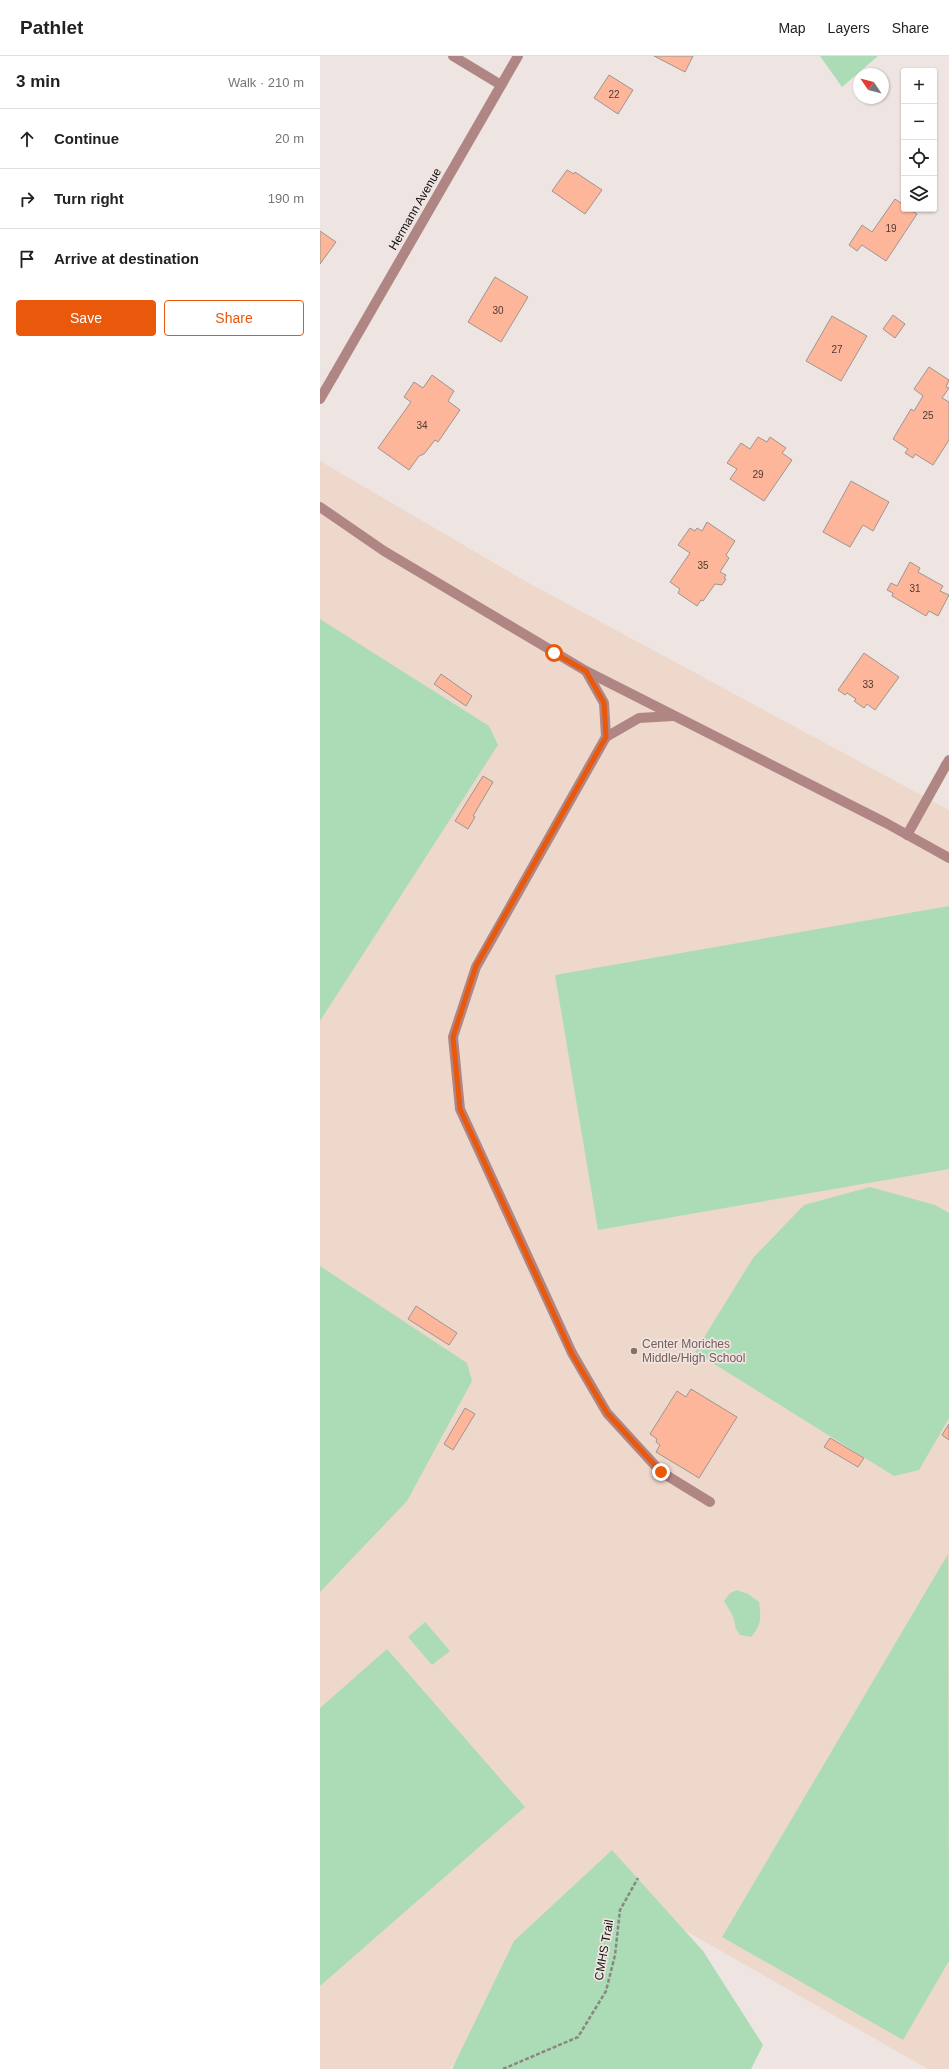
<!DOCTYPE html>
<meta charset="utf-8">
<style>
body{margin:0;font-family:Arial,sans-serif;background:#f6f6f6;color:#222}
.controls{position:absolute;right:12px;top:12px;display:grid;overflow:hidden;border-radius:4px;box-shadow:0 1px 3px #0004}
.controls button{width:36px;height:36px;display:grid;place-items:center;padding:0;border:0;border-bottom:1px solid #e0e0e0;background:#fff;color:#222;font:20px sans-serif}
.compass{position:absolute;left:533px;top:12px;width:36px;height:36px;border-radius:50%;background:#fff;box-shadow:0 1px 3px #0004;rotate:305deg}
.stop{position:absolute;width:12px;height:12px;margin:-9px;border:3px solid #ea580c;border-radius:50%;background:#fff}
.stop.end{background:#ea580c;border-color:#fff;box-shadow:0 1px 4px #0008}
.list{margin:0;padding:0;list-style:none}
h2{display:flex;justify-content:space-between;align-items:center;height:52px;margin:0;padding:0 16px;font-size:17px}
h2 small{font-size:13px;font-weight:400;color:#767676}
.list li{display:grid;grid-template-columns:26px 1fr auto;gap:12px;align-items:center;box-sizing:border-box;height:60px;padding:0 16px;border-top:1px solid #e0e0e0}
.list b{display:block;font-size:15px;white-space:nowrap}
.list em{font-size:13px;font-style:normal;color:#767676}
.actions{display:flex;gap:8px;padding:12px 16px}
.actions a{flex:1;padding:9px 0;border:1px solid #ea580c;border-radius:4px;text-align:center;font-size:14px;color:#ea580c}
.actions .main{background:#ea580c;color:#fff}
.icon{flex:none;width:22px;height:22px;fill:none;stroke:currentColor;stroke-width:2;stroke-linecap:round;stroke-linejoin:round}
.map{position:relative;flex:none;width:629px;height:2013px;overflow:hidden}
header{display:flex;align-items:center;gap:24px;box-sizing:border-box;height:56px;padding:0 20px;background:#fff;border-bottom:1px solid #e0e0e0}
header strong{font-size:19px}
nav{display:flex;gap:22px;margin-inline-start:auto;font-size:14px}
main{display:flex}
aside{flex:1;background:#fff}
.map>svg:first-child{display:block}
.education{fill:#eed8cb}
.green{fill:#acdcb5}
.building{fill:#fdb69a;stroke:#9e9592}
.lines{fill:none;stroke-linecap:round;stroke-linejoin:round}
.path{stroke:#8c8683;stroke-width:2.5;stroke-dasharray:4 2;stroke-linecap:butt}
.service{stroke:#b08685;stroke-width:10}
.minor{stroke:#b08685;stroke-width:10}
.route{stroke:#ea580c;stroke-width:5}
.education-dot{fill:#8d6e63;stroke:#eee4e1;stroke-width:1.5}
.labels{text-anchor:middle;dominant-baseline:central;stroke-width:3.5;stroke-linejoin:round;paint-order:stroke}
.number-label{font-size:10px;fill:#4d3931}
.street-label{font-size:12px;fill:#120f0e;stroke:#eee4e1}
.education-label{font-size:12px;fill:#785e54;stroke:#eee4e1;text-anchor:start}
</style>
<header>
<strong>Pathlet</strong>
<nav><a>Map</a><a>Layers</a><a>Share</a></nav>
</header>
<main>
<aside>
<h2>3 min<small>Walk · 210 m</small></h2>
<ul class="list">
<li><svg class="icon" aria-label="ahead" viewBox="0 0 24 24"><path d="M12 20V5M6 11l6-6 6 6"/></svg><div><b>Continue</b></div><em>20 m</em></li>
<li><svg class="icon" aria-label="right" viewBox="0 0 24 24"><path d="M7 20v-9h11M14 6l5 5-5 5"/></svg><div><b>Turn right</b></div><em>190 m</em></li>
<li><svg class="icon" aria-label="arrive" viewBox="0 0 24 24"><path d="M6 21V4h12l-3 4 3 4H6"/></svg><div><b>Arrive at destination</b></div></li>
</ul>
<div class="actions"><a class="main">Save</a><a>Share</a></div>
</aside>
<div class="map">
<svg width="629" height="2013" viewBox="0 0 629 2013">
<rect width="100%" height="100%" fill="#eee4e1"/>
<path class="education" d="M0 405 205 525 629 754V2013H608L299 1837 129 2013H0Z"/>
<g class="green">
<path d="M500 0H558L522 31Z"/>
<path d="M0 563 169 670 178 689 0 965Z"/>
<path d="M629 850V1113L278 1174 235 919Z"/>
<path d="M550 1131 615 1149 629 1157V1362L599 1414 574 1420 375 1296 433 1202 484 1149Z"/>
<path d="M0 1210 147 1307 152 1325 87 1445 0 1536Z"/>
<path d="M628 1498 629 1905 583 1984 402 1881Z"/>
<path d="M417 1534 428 1538 439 1546C441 1561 442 1569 431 1581L420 1579 416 1573 413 1560 404 1545 410 1537Z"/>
<path d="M105 1566 130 1595 112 1609 88 1581Z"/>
<path d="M67 1593 205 1751 0 1930V1652Z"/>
<path d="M292 1794 383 1895 443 1989 431 2013H132L194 1885Z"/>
</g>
<g class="building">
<path d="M334 0H373L365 16Z"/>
<path d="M289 19 313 34 298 58 274 42Z"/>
<path d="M247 114 254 118 255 116 282 134 265 158 232 135Z"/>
<path d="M575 143 584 149V153H589L597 158 566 205 542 189 537 195 529 189 542 169 552 176Z"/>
<path d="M0 175 16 186 0 208Z"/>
<path d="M175 221 208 241 181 286 148 266Z"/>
<path d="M573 259 585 268 575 282 563 273Z"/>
<path d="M512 260 547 280 521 325 486 305Z"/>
<path d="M609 311 629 324 626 331 629 332 622 342 629 346V384L613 409 595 398 593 402 585 397 588 393 573 383 591 353 594 355 603 340 594 333Z"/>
<path d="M112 319 134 335 128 345 140 354 118 386 115 384 104 398 99 400 89 414 58 392 91 346 84 341 94 326 103 332Z"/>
<path d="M438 381 447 386 450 381 466 392 462 397 472 404 444 445 410 423 417 413 407 407 421 387 430 393Z"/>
<path d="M531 425 569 446 553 475 543 469 530 491 503 476Z"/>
<path d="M387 466 415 485 406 499 409 502 400 516 406 519 404 522 406 523 402 529 395 528 383 545 381 544 377 550 358 537 360 533 350 526 370 497 358 489 370 472 375 475 377 472 382 475Z"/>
<path d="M590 506 600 512 598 516 623 530 620 535 629 539 618 560 609 555 606 560 572 540 573 537 567 534 571 527 577 530Z"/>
<path d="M544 597 579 621 555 654 547 648 544 652 534 645 536 643 527 637 525 639 518 634Z"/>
<path d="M121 618 152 640 146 650 114 628Z"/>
<path d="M163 720 173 726 153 760 155 761 148 773 135 765Z"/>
<path d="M96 1250 137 1277 129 1289 88 1263Z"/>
<path d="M371 1333 417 1361 379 1422 336 1396 340 1389 336 1386 337 1383 330 1378 357 1335 366 1341Z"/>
<path d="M145 1352 155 1358 133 1394 124 1388Z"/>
<path d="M629 1368V1384L622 1379Z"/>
<path d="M510 1382 544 1402 538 1411 504 1391Z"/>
</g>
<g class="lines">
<path class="path" d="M183 2013 258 1981 286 1935 295 1899 300 1854 318 1822"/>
<g class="service">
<path d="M133 0 181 29"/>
<path d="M0 343 14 319"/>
<path d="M0 451 64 495 266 615 566 767 629 802"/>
<path d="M266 615 284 647 286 681 156 911 133 981 140 1053 252 1297 287 1357 341 1416 390 1446"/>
<path d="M286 681 319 662 353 660"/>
<path d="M587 779 626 709"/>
</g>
<g class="minor">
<path d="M14 319 198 0"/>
<path d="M626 709 629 704"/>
</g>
</g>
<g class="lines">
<path class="route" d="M234 597 266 615 284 647 286 681 156 910 133 981 140 1053 252 1298 287 1357 341 1416"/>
</g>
<circle class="education-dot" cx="314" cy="1295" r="4"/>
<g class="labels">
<g class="number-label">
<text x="294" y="38">22</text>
<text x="571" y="172">19</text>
<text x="178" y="254">30</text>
<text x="517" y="293">27</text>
<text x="608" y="359">25</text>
<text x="102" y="369">34</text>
<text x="438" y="418">29</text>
<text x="383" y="509">35</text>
<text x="595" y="532">31</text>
<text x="548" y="628">33</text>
</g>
<g class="street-label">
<text transform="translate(95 153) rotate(-60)">Hermann Avenue</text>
<text transform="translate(284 1894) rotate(-80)">CMHS Trail</text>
</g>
<g class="education-label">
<text x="322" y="1288">Center Moriches<tspan x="322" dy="14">Middle/High School</tspan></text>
</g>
</g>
</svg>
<div class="controls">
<button>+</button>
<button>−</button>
<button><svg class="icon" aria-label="locate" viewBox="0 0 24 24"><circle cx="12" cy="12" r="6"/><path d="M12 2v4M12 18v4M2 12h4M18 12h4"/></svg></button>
<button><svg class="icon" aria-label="layers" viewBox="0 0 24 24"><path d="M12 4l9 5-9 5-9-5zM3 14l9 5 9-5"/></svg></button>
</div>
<svg class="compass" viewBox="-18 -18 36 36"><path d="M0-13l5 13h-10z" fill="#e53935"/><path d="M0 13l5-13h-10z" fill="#767676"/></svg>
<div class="stop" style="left:234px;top:597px"></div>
<div class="stop end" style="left:341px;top:1416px"></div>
</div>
</main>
